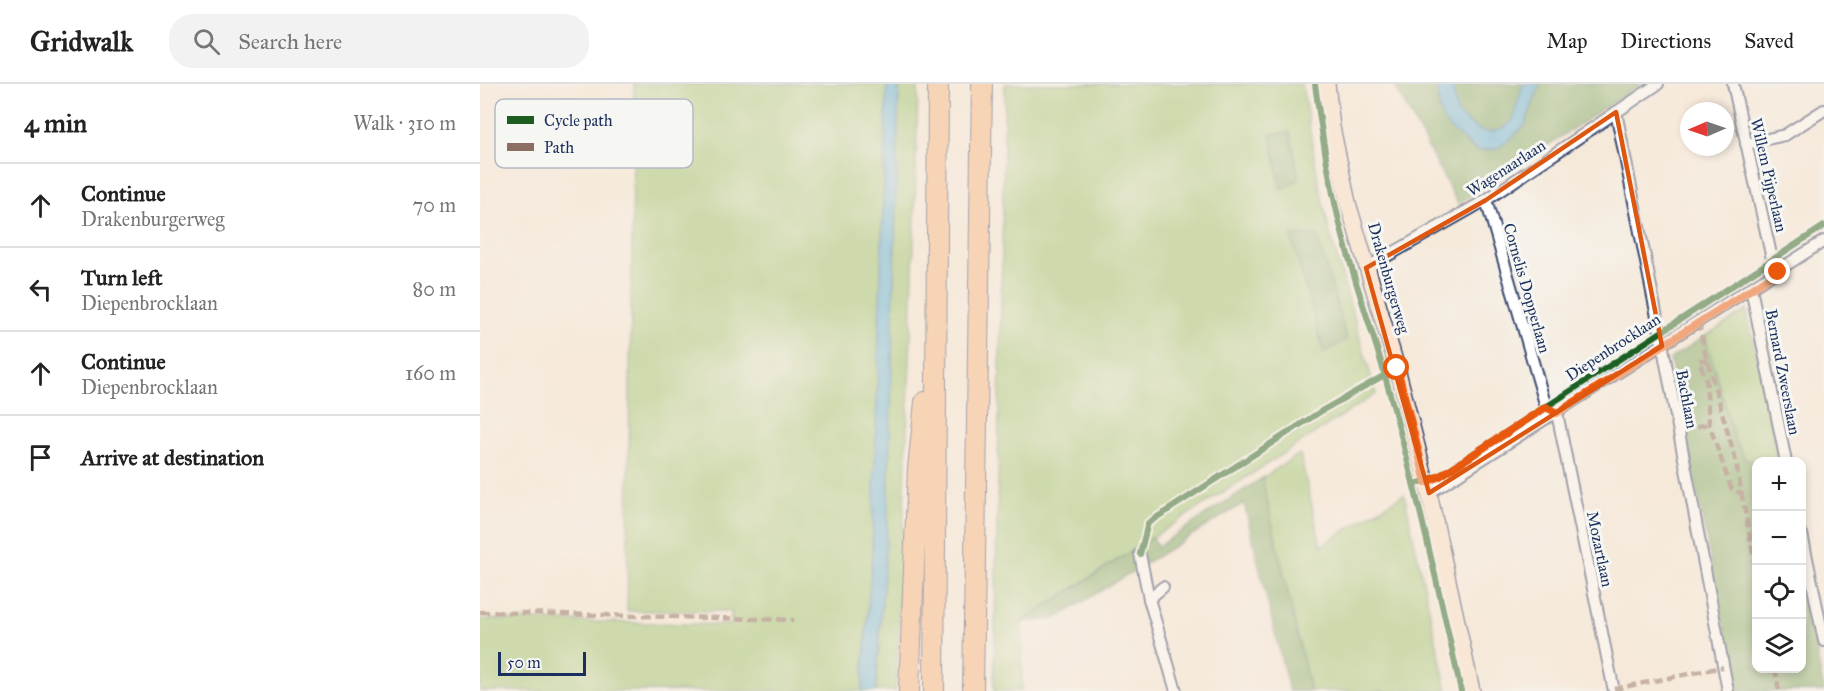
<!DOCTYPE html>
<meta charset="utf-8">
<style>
body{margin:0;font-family:"IM FELL Great Primer",serif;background:#f2f2f2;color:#222}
.controls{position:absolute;right:18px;bottom:18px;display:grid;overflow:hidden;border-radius:12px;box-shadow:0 3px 9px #0003}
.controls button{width:54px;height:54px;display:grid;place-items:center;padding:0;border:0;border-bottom:2px solid #e0e0e0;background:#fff;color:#222;font:30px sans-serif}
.compass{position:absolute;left:1200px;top:18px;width:54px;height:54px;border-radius:50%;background:#fff;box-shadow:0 3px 9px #0003;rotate:268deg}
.scale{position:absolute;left:18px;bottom:15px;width:88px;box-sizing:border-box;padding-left:6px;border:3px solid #1b2f5e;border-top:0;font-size:16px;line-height:21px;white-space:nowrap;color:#1b2f5e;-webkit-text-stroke:4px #f6f6f2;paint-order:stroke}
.stop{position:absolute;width:18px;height:18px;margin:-14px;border:4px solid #ea580c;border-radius:50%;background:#fff}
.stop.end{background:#ea580c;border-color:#fff;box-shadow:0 2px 6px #0008}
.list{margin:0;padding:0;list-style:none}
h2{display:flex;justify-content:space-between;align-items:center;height:78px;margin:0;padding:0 24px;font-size:26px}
h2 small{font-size:20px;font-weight:400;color:#767676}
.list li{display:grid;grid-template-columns:39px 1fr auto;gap:18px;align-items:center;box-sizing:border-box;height:84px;padding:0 24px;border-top:2px solid #e0e0e0}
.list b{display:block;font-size:22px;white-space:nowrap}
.list p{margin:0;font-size:20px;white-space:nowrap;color:#767676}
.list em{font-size:20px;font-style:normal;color:#767676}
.icon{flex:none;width:33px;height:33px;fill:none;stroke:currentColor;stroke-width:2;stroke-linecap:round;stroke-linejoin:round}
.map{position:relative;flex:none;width:1344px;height:607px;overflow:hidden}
header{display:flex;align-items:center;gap:36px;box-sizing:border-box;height:84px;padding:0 30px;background:#fff;border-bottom:2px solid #e0e0e0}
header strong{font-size:28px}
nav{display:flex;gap:33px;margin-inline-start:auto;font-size:21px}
.search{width:420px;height:54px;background:#f2f2f2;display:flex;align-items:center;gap:15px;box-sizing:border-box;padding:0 21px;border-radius:24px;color:#767676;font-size:22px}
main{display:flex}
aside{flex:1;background:#fff}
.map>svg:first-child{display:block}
.green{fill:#9dc875;stroke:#5c7c6a;stroke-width:1.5;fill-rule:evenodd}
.forest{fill:#7eac66;stroke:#4c6e62;stroke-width:1.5}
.water{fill:#61b5dd;stroke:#3e729e;stroke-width:1.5}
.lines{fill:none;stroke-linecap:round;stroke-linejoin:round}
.street-casing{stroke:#3c4b71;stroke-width:14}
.secondary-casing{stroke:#3c4b71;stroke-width:18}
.highway-casing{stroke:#3c4b71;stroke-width:22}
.street{stroke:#fff;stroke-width:10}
.secondary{stroke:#fde4d1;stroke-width:15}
.highway{stroke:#fbbb8c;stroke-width:20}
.quiet{stroke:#8d6e63;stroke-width:4.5;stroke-dasharray:9 4.5;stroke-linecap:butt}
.cycleway-casing{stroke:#f6f6f2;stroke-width:10}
.cycleway{stroke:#1b5e20;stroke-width:6}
.route{stroke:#ea580c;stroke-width:8}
.marked{fill:none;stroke:#de5710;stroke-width:4.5;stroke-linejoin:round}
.labels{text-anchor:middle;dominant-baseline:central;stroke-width:6;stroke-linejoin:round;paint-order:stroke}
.street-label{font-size:16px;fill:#1b2f5e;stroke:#f6f6f2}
.key{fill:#f6f6f2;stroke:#b4bac6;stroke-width:1.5}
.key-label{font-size:16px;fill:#1b2f5e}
</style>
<header>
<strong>Gridwalk</strong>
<div class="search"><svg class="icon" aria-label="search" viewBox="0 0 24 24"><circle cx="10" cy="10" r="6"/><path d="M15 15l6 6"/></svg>Search here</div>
<nav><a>Map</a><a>Directions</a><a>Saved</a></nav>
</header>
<main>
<aside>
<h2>4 min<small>Walk · 310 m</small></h2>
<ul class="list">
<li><svg class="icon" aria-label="ahead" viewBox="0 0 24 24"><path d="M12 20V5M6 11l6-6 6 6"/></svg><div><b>Continue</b><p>Drakenburgerweg</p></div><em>70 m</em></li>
<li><svg class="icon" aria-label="left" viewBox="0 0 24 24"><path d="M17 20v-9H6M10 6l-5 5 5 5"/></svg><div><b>Turn left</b><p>Diepenbrocklaan</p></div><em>80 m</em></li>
<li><svg class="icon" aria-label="ahead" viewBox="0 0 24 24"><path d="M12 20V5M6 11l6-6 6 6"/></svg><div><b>Continue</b><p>Diepenbrocklaan</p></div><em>160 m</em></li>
<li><svg class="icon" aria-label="arrive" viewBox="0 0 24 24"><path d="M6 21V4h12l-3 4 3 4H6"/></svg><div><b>Arrive at destination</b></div></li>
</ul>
</aside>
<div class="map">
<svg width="1344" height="607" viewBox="0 0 1344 607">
<rect width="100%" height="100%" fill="#f6f6f2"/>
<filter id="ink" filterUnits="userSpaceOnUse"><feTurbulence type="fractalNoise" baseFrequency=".0167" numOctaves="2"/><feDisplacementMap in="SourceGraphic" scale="12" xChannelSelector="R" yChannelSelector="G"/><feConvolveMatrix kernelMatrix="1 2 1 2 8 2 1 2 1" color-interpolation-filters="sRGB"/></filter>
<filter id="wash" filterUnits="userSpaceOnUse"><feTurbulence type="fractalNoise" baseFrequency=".008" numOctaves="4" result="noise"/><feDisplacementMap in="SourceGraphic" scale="24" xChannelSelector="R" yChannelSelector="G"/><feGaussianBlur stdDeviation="1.35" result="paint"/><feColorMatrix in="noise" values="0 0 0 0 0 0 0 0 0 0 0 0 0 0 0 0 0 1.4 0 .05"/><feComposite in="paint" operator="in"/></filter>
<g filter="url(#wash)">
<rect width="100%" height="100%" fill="#f5e9da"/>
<g class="green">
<path d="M154 0H407L392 473 382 607H0V535L251 541V527H147Z"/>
<path d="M419 0H438C434 203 425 405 416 607H396L408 428Z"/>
<path d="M525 0H822L838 95 849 146 896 310 542 537V607H514ZM810 48 819 95 801 106 791 51Z"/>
<path d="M1267 226 1298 377 1276 378 1266 376 1254 354 1225 252Z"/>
<path d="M820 370 841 462 924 410 967 607H830L782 394Z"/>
</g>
<g class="forest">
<path d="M914 0H956L960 26 988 61 995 66H1006L1018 64 1029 56 1045 41 1060 0H1161L978 120Z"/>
<path d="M972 0H1043L1033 36C1011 57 995 47 977 29Z"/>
<path d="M810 48 819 95 801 106 791 50Z"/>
<path d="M837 151 867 255 844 269 811 152Z"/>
<path d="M1225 252 1254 354 1266 376 1276 378V584H1322V495L1344 607H1257L1190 275Z"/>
<path d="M782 394 830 607H809L764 419 575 535 542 538 673 453 677 463Z"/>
</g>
<g class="water">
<path d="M407 0H419L408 428 396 607H382L392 473Z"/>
<path d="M956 0H972L977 29C995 47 1011 57 1033 36L1043 0H1060L1045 41 1029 56 1018 64 1006 66H996L969 44 963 36 960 26Z"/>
</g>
</g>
<g filter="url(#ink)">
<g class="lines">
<g class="street-casing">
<g id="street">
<path d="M1253 0 1292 175 1298 188"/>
<path d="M1136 28 1180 248 1248 607"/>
<path d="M1266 60 1305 51 1344 26"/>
<path d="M1006 116 1066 323 1077 329 1134 607"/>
<path d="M886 184 1006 116 1178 0"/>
<path d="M1271 204 1306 378"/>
<path d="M949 409 1344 157"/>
<path d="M1322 450 1344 557"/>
<path d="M660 470 669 515 696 607"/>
<path d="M669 515 683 503"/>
</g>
</g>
<g class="secondary-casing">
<path id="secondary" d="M847 0 852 43 868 119 917 284 949 409 992 607"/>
</g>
<g class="highway-casing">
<g id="highway">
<path d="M429 607 438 385 445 318"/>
<path d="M454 607 458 0"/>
<path d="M493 607 502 0"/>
</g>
</g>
<use href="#street" class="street"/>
<use href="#secondary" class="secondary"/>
<use href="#highway" class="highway"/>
<g class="quiet">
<path d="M1219 238 1224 265 1255 374 1276 486"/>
<path d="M1228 276H1219L1226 296 1229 340 1251 404 1262 410"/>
<path d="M1204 345 1229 340"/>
<path d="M0 528 314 536"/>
<path d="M1295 584 1299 607"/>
<path d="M1134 605 1243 583"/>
</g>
<g class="cycleway-casing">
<g id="cycleway">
<path d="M835 0C843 59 852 117 869 174 880 214 894 252 905 292 934 396 958 501 981 607"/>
<path d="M935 400 960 392 1344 142"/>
<path d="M660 470 668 439 843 326 917 284"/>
</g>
</g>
<use href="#cycleway" class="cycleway"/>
</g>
</g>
<g class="lines" filter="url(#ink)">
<path class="route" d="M917 284 946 398 960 392 1066 323 1077 329 1298 188"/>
</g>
<path d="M0 0H1344V607H0ZM1136 28 1182 262 949 409 886 184 1006 116Z" fill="#f5e9da" fill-opacity=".55" fill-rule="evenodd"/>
<path class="marked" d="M1136 28 1182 262 949 409 886 184 1006 116Z"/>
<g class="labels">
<g class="street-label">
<text transform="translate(1026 84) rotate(-33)">Wagenaarlaan</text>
<text transform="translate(1289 91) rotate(77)">Willem Pijperlaan</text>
<text transform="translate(909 194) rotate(74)">Drakenburgerweg</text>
<text transform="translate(1047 204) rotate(74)">Cornelis Dopperlaan</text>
<text transform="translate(1133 263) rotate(-33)">Diepenbrocklaan</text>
<text transform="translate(1303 288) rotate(79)">Bernard Zweerslaan</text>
<text transform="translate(1207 315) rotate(79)">Bachlaan</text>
<text transform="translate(1120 465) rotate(78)">Mozartlaan</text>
</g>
</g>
<rect x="15" y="15" width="198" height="69" rx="9" class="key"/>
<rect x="27" y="32" width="27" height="8" fill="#1b5e20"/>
<rect x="27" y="59" width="27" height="8" fill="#8d6e63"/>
<g class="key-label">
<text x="64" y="42">Cycle path</text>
<text x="64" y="69">Path</text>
</g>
</svg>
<div class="controls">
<button>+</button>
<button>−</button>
<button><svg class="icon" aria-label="locate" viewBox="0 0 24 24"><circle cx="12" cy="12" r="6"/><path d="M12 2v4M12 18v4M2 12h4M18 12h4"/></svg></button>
<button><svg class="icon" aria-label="layers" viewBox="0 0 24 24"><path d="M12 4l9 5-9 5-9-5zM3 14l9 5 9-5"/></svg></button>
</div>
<svg class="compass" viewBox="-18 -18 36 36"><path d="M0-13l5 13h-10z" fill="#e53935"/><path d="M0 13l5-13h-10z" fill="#767676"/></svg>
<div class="scale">50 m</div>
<div class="stop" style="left:917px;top:284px"></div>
<div class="stop end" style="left:1298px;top:188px"></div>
</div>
</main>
